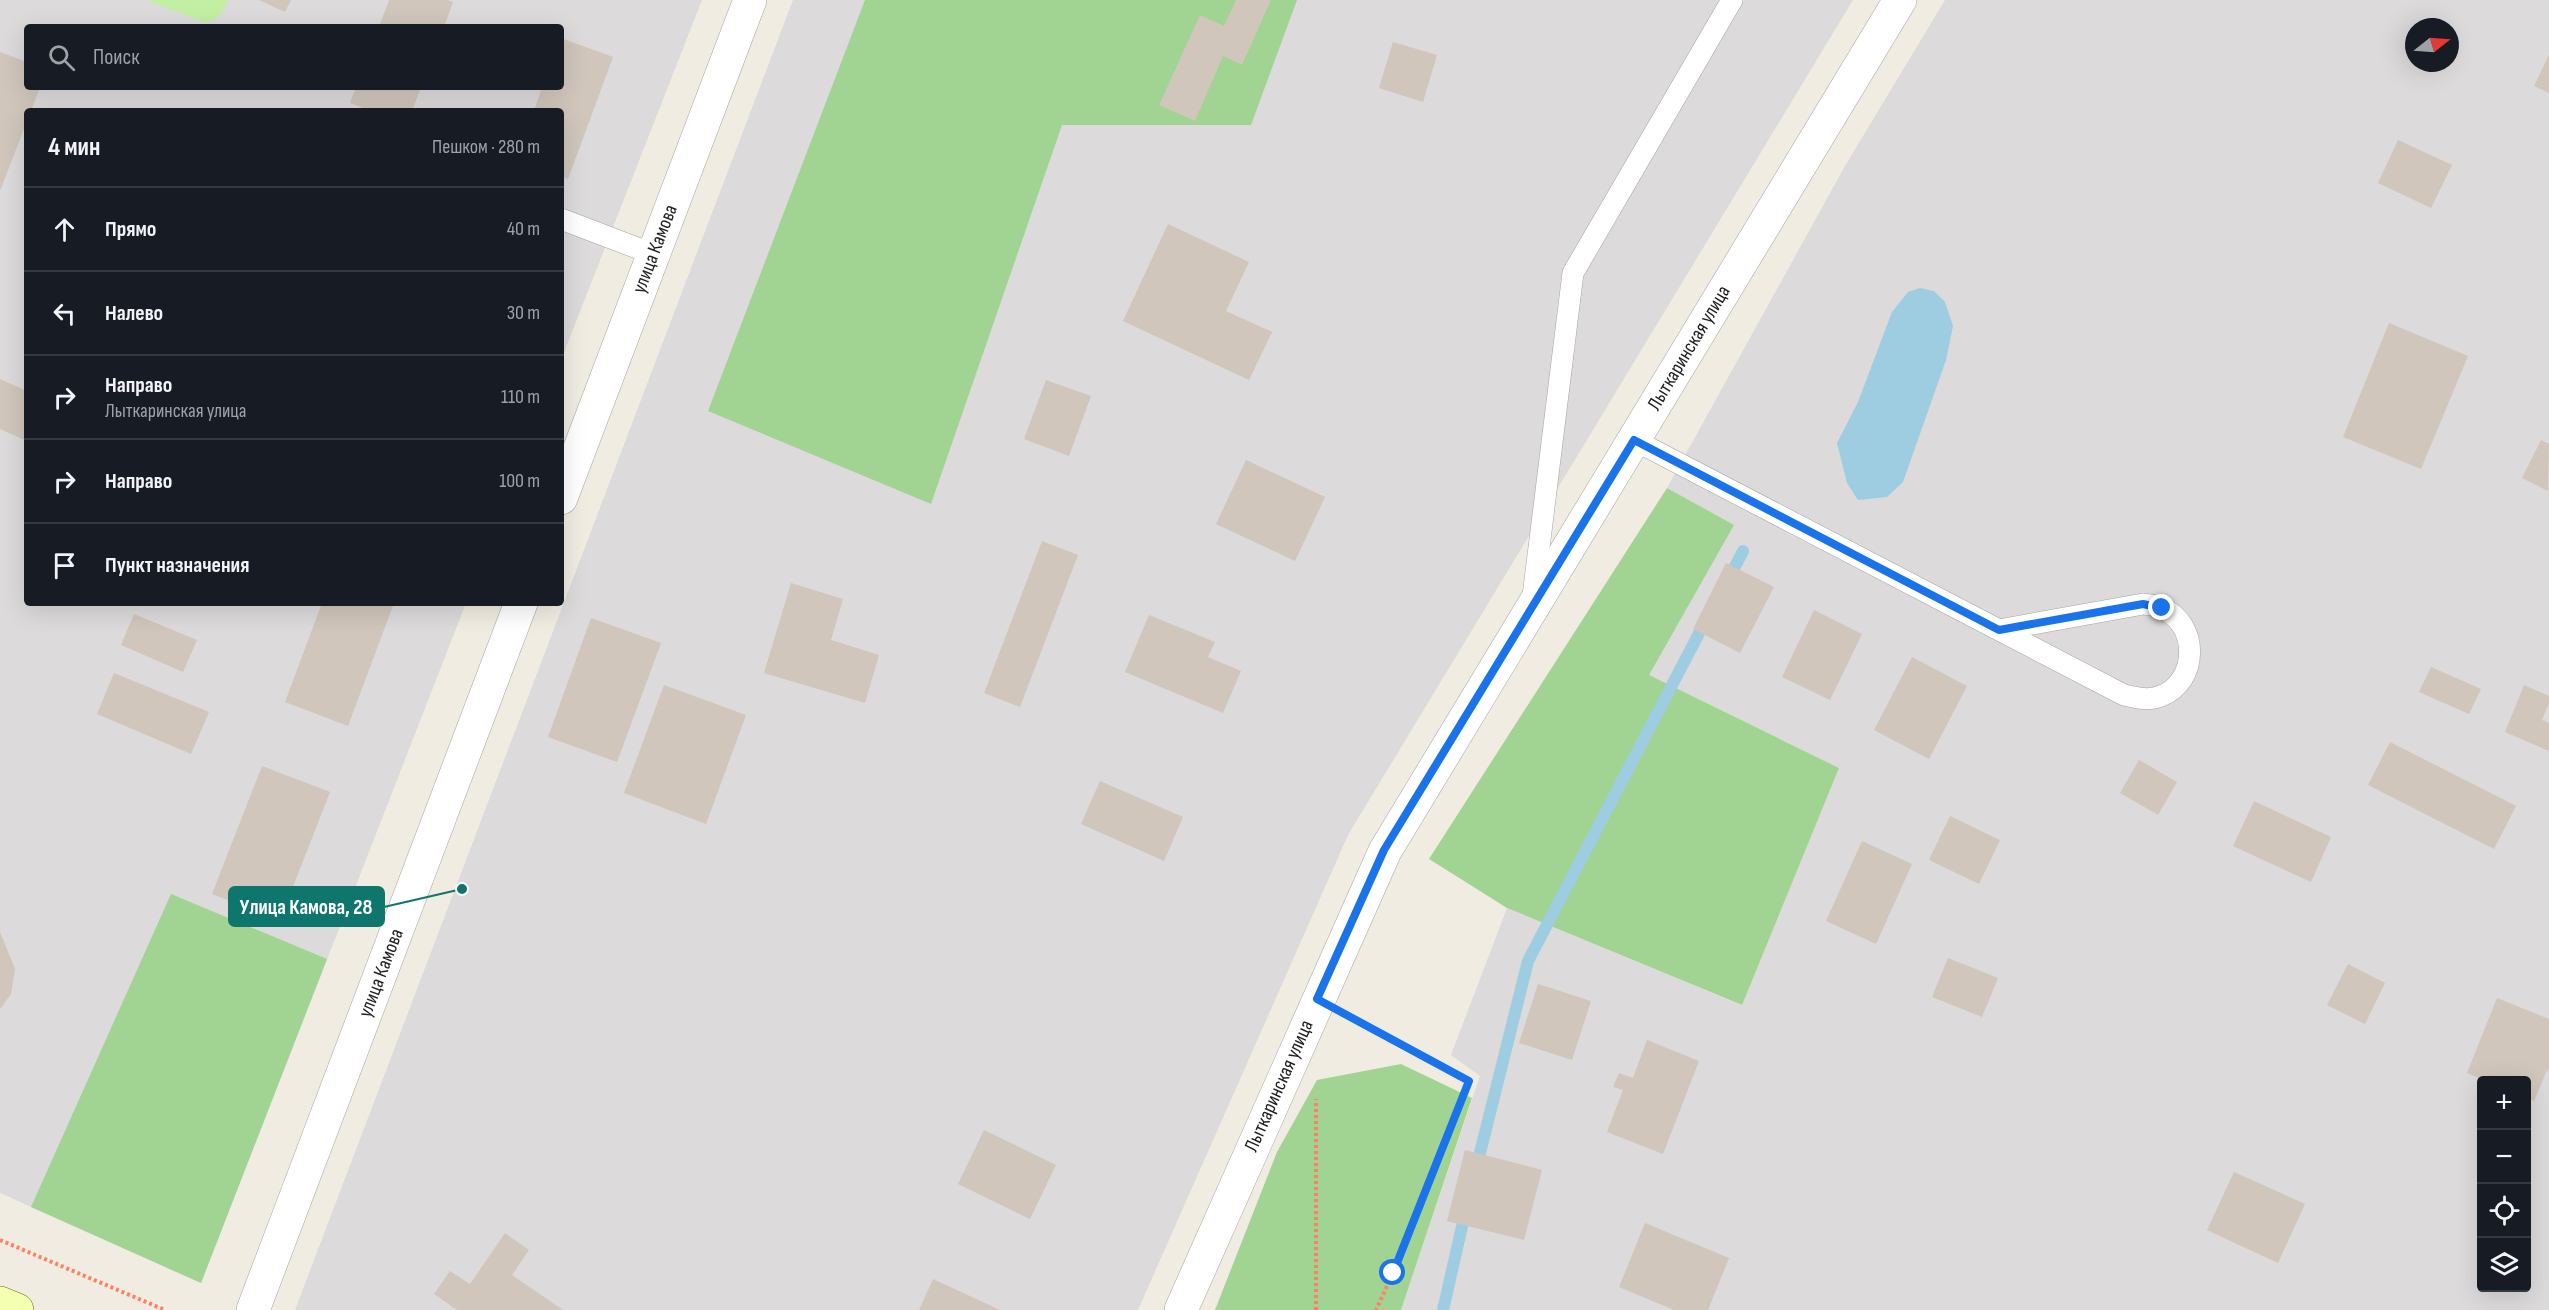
<!DOCTYPE html>
<html lang="ru">
<meta charset="utf-8">
<style>
body{margin:0;font-family:"Sofia Sans Condensed",sans-serif;background:#20242c;color:#f1f3f6}
.controls{position:absolute;right:18px;bottom:18px;display:grid;overflow:hidden;border-radius:6px;box-shadow:0 6px 24px #0002}
.controls button{width:54px;height:54px;display:grid;place-items:center;padding:0;border:0;border-bottom:2px solid #363941;background:#171b24;color:#f1f3f6;font:30px sans-serif}
.compass{position:absolute;left:2405px;top:18px;width:54px;height:54px;border-radius:50%;background:#171b24;box-shadow:0 6px 24px #0002;rotate:73deg}
.stop{position:absolute;width:18px;height:18px;margin:-14px;border:4px solid #1a73e8;border-radius:50%;background:#fff}
.stop.end{background:#1a73e8;border-color:#fff;box-shadow:0 2px 6px #0008}
.list{margin:0;padding:0;list-style:none}
h2{display:flex;justify-content:space-between;align-items:center;height:78px;margin:0;padding:0 24px;font-size:26px}
h2 small{font-size:20px;font-weight:400;color:#9ea1a6}
.list li{display:grid;grid-template-columns:39px 1fr auto;gap:18px;align-items:center;box-sizing:border-box;height:84px;padding:0 24px;border-top:2px solid #363941}
.list b{display:block;font-size:22px;white-space:nowrap}
.list p{margin:0;font-size:20px;white-space:nowrap;color:#9ea1a6}
.list em{font-size:20px;font-style:normal;color:#9ea1a6}
.icon{flex:none;width:33px;height:33px;fill:none;stroke:currentColor;stroke-width:2;stroke-linecap:round;stroke-linejoin:round}
.map{position:relative;flex:none;width:2549px;height:1310px;overflow:hidden}
.search{position:absolute;background:#171b24;box-shadow:0 6px 24px #0002;left:24px;top:24px;width:540px;height:66px;display:flex;align-items:center;gap:15px;box-sizing:border-box;padding:0 21px;border-radius:6px;color:#9ea1a6;font-size:22px}
.panel{position:absolute;background:#171b24;box-shadow:0 6px 24px #0002;left:24px;top:108px;width:540px;height:498px;border-radius:6px}
.map>svg:first-child{display:block}
.residential{fill:#dcdada;fill-rule:evenodd}
.grass{fill:#c2efa3}
.forest{fill:#a1d393}
.water{fill:#9ecde1}
.lines{fill:none;stroke-linecap:round;stroke-linejoin:round}
.stream{stroke:#9ecde1;stroke-width:12}
.building{fill:#d0c6bb}
.lane-casing{stroke:#a4a4a4;stroke-width:22}
.street-casing{stroke:#a4a4a4;stroke-width:34}
.secondary-casing{stroke:#627900;stroke-width:34}
.path{stroke:#ff8064;stroke-width:4;stroke-dasharray:3 3;stroke-linecap:butt}
.lane{stroke:#fff;stroke-width:21}
.street{stroke:#fff;stroke-width:33}
.secondary{stroke:#f5ffb1;stroke-width:33}
.route{stroke:#1a73e8;stroke-width:8}
.labels{text-anchor:middle;dominant-baseline:central;stroke-width:6;stroke-linejoin:round;paint-order:stroke}
.street-label{font-size:20px;fill:#1d1d1d;stroke:#fff}
.leader{fill:none;stroke:#0f766e;stroke-width:2}
.callout-dot{fill:#0f766e;stroke:#fff;stroke-width:2}
.callout{fill:#0f766e;stroke:#0f766e;stroke-width:2}
.callout-label{font-size:21px;text-anchor:middle;font-weight:bold;fill:#fff}
</style>
<div class="map">
<svg width="2549" height="1310" viewBox="0 0 2549 1310">
<rect width="100%" height="100%" fill="#f0ece2"/>
<g class="residential">
<path d="M0 0H702L561 360V111H27V603H466L201 1283 0 1193ZM27 27H561V87H27Z"/>
<path d="M793 0H1853L1348 835 1138 1310H295Z"/>
<path d="M1945 0H2549V1310H1401L1480 1076 1451 1055 1507 908 1741 1005 1839 768 1648 675 1733 525 1667 488 1845 166ZM2414 27H2450V63H2414ZM2482 1080H2526V1288H2482Z"/>
</g>
<path class="grass" d="M146 0H228C222 13 218 22 203 22Z"/>
<g class="forest">
<path d="M865 0H1297L1251 125H1062L931 504 708 411Z"/>
<path d="M1667 488 1734 525 1649 675 1839 768 1742 1005 1507 908 1429 859Z"/>
<path d="M171 894 327 959 201 1283 31 1207Z"/>
<path d="M1401 1064 1472 1098 1401 1310H1215L1277 1152 1317 1080Z"/>
</g>
<path class="water" d="M1920 288 1934 291 1945 302 1953 326 1946 360 1903 482 1887 497 1858 500 1847 483 1837 443 1858 402 1892 312 1908 292Z"/>
<g class="lines">
<g class="stream">
<path d="M1727 582 1743 551"/>
<path d="M1476 1169 1528 961 1707 618"/>
<path d="M1443 1310 1466 1209"/>
</g>
</g>
<g class="building">
<path d="M259 0H291L285 12Z"/>
<path d="M389 0H447L453 2 444 27H379Z"/>
<path d="M1236 0H1271L1242 65 1223 56 1195 121 1159 105 1200 15 1224 26Z"/>
<path d="M561 38 613 57 568 179 561 176V111H534L542 87H561Z"/>
<path d="M1393 42 1437 55 1423 102 1379 88Z"/>
<path d="M0 52 27 62V87H40L31 111H27V121L0 191Z"/>
<path d="M2549 55V93L2534 86Z"/>
<path d="M356 87H421L412 111H371L350 103Z"/>
<path d="M2398 140 2452 165 2431 208 2378 183Z"/>
<path d="M1168 224 1249 262 1226 311 1272 332 1249 380 1123 321Z"/>
<path d="M2389 323 2468 356 2421 469 2343 437Z"/>
<path d="M0 379 27 391V441L0 429Z"/>
<path d="M1046 380 1091 396 1069 456 1024 439Z"/>
<path d="M2541 440 2549 444 2548 491 2522 478Z"/>
<path d="M1246 460 1325 497 1295 561 1216 524Z"/>
<path d="M1042 541 1078 555 1020 707 984 693Z"/>
<path d="M1726 563 1774 587 1740 653 1693 629Z"/>
<path d="M791 583 843 599 831 640 879 655 865 703 764 673Z"/>
<path d="M322 603H394L348 726 285 702Z"/>
<path d="M1814 610 1862 634 1830 700 1782 677Z"/>
<path d="M134 614 197 640 183 672 121 645Z"/>
<path d="M1149 615 1215 642 1208 657 1241 671 1223 713 1125 672Z"/>
<path d="M591 618 661 643 617 762 548 737Z"/>
<path d="M1912 657 1967 686 1929 759 1874 730Z"/>
<path d="M2431 667 2481 689 2469 714 2419 692Z"/>
<path d="M114 673 209 712 191 754 97 714Z"/>
<path d="M664 685 746 715 706 824 624 793Z"/>
<path d="M2524 685 2549 696V703L2542 720 2549 723V751L2505 732Z"/>
<path d="M2390 742 2516 806 2494 849 2368 785Z"/>
<path d="M2139 760 2177 782 2158 815 2120 793Z"/>
<path d="M262 766 330 792 280 920 212 894Z"/>
<path d="M1100 781 1183 817 1164 861 1081 824Z"/>
<path d="M2254 801 2331 837 2311 882 2233 846Z"/>
<path d="M1950 816 2000 840 1979 884 1929 860Z"/>
<path d="M1862 841 1912 864 1876 944 1826 921Z"/>
<path d="M0 932 15 969 11 994 0 1009Z"/>
<path d="M1948 958 1998 978 1982 1017 1932 997Z"/>
<path d="M2348 964 2385 983 2365 1024 2327 1005Z"/>
<path d="M1538 984 1591 1001 1572 1060 1519 1043Z"/>
<path d="M2497 998 2549 1019V1071L2547 1070 2534 1101 2526 1098V1080H2484L2467 1073Z"/>
<path d="M1647 1040 1699 1061 1663 1154 1607 1132 1623 1090 1613 1087 1619 1073 1633 1078Z"/>
<path d="M984 1130 1056 1165 1030 1219 958 1184Z"/>
<path d="M1465 1150 1542 1170 1524 1240 1447 1221Z"/>
<path d="M2234 1172 2305 1204 2278 1263 2207 1230Z"/>
<path d="M1645 1223 1729 1258 1708 1310H1674L1619 1287Z"/>
<path d="M505 1233 529 1250 512 1275 563 1310H457L434 1294 450 1271 470 1284Z"/>
<path d="M933 1279 1000 1310H919Z"/>
</g>
<g class="lines">
<g class="lane-casing">
<g id="lane">
<path d="M561 219 653 254"/>
<path d="M1634 440 1999 630 2143 604C2149 605 2156 605 2162 608 2199 624 2199 681 2161 696 2149 701 2137 698 2124 695L1999 630"/>
<path d="M1533 596 1573 273 1732 0"/>
</g>
</g>
<g class="street-casing">
<g id="street">
<path d="M561 498 750 0"/>
<path d="M253 1310 521 603"/>
<path d="M1181 1310 1385 851 1900 0"/>
</g>
</g>
<g class="secondary-casing">
<path id="secondary" d="M0 1303 17 1310"/>
</g>
<g class="path">
<path d="M1352 1018 1469 1081 1393 1273 1376 1310"/>
<path d="M0 1240 165 1310"/>
<path d="M1316 1310V1099"/>
</g>
<use href="#lane" class="lane"/>
<use href="#street" class="street"/>
<use href="#secondary" class="secondary"/>
</g>
<g class="lines">
<path class="route" d="M1393 1273 1469 1081 1317 999 1384 850 1634 440 1999 630 2143 604 2162 608"/>
</g>
<g class="labels">
<g class="street-label">
<text transform="translate(655 249) rotate(-69)">улица Камова</text>
<text transform="translate(1689 348) rotate(-59)">Лыткаринская улица</text>
<text transform="translate(381 973) rotate(-69)">улица Камова</text>
<text transform="translate(1279 1086) rotate(-66)">Лыткаринская улица</text>
</g>
</g>
<path class="leader" d="M462 889L384 907"/>
<circle class="callout-dot" cx="462" cy="889" r="6"/>
<rect class="callout" x="229" y="887" width="155" height="39" rx="6"/>
<g class="callout-label">
<text x="306" y="914">Улица Камова, 28</text>
</g>
</svg>
<div class="controls">
<button>+</button>
<button>−</button>
<button><svg class="icon" aria-label="locate" viewBox="0 0 24 24"><circle cx="12" cy="12" r="6"/><path d="M12 2v4M12 18v4M2 12h4M18 12h4"/></svg></button>
<button><svg class="icon" aria-label="layers" viewBox="0 0 24 24"><path d="M12 4l9 5-9 5-9-5zM3 14l9 5 9-5"/></svg></button>
</div>
<svg class="compass" viewBox="-18 -18 36 36"><path d="M0-13l5 13h-10z" fill="#e53935"/><path d="M0 13l5-13h-10z" fill="#9ea1a6"/></svg>
<div class="stop" style="left:1393px;top:1273px"></div>
<div class="stop end" style="left:2162px;top:608px"></div>
<div class="search"><svg class="icon" aria-label="search" viewBox="0 0 24 24"><circle cx="10" cy="10" r="6"/><path d="M15 15l6 6"/></svg>Поиск</div>
<section class="panel">
<h2>4 мин<small>Пешком · 280 m</small></h2>
<ul class="list">
<li><svg class="icon" aria-label="ahead" viewBox="0 0 24 24"><path d="M12 20V5M6 11l6-6 6 6"/></svg><div><b>Прямо</b></div><em>40 m</em></li>
<li><svg class="icon" aria-label="left" viewBox="0 0 24 24"><path d="M17 20v-9H6M10 6l-5 5 5 5"/></svg><div><b>Налево</b></div><em>30 m</em></li>
<li><svg class="icon" aria-label="right" viewBox="0 0 24 24"><path d="M7 20v-9h11M14 6l5 5-5 5"/></svg><div><b>Направо</b><p>Лыткаринская улица</p></div><em>110 m</em></li>
<li><svg class="icon" aria-label="right" viewBox="0 0 24 24"><path d="M7 20v-9h11M14 6l5 5-5 5"/></svg><div><b>Направо</b></div><em>100 m</em></li>
<li><svg class="icon" aria-label="arrive" viewBox="0 0 24 24"><path d="M6 21V4h12l-3 4 3 4H6"/></svg><div><b>Пункт назначения</b></div></li>
</ul>
</section>
</div>
